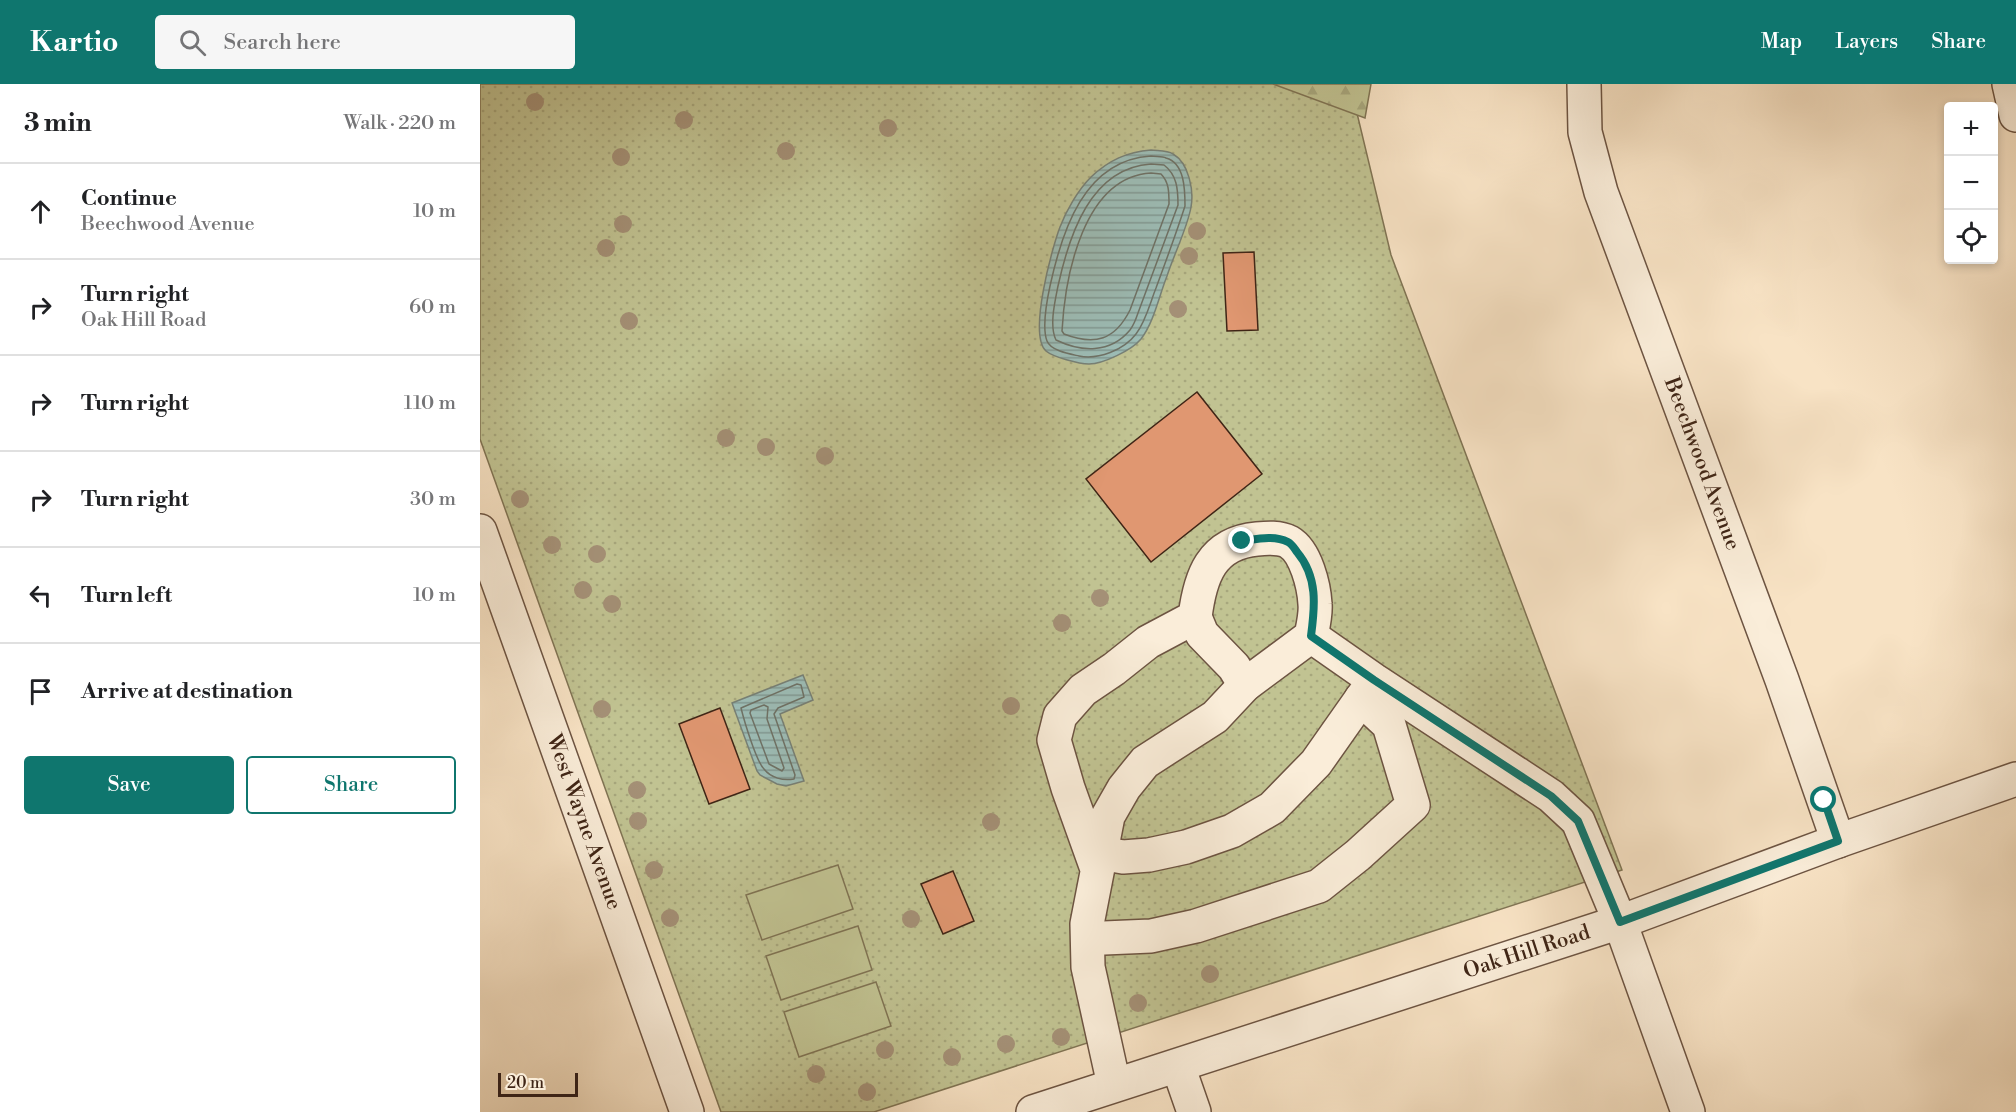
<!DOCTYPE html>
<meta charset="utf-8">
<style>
body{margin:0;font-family:"Libre Bodoni",serif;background:#f6f6f6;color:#202124}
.controls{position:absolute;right:18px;top:18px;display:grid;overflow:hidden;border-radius:6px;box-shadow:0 3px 9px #0003}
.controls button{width:54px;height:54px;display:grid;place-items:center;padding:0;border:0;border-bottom:2px solid #e0e0e0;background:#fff;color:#202124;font:30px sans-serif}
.scale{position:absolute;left:18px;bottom:15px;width:80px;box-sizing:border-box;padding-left:6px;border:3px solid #3f2516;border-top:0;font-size:16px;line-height:21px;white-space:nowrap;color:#3f2516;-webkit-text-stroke:4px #faedd9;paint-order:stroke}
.stop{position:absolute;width:18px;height:18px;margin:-14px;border:4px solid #0f766e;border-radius:50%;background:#fff}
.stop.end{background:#0f766e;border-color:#fff;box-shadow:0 2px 6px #0008}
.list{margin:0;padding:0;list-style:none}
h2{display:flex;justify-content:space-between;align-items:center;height:78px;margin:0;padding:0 24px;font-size:26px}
h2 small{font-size:20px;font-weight:400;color:#757577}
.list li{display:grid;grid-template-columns:39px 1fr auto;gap:18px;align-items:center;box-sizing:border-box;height:96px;padding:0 24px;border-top:2px solid #e0e0e0}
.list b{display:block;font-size:22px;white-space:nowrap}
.list p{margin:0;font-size:20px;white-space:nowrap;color:#757577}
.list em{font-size:20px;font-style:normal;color:#757577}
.actions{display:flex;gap:12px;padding:18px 24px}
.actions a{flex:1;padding:14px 0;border:2px solid #0f766e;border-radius:6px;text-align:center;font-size:21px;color:#0f766e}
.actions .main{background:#0f766e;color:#fff}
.icon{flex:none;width:33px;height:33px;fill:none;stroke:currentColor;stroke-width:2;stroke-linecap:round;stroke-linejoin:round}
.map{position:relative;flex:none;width:1536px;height:1028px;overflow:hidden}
header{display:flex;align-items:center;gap:36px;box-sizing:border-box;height:84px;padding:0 30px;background:#0f766e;color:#fff}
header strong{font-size:28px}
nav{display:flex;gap:33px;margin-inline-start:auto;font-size:21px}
.search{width:420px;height:54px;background:#f6f6f6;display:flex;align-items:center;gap:15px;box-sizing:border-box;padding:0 21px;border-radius:6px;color:#757577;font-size:22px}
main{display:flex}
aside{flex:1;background:#fff}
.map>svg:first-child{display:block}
.grass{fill:url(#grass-dots);stroke:#807454;stroke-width:1.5}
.forest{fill:url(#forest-firs);stroke:#807454;stroke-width:1.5}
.green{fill:#c1c392;stroke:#807454;stroke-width:1.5}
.water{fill:url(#water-rules);stroke:#778177;stroke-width:1.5}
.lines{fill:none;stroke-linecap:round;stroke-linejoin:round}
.shore{stroke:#6e7267;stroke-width:1.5}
.building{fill:#e09771;stroke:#3f2516;stroke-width:1.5}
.minor-casing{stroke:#6d5442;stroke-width:36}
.minor{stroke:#faedd9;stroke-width:33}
.tree{fill:#a49076}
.route{stroke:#0f766e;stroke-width:8}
.labels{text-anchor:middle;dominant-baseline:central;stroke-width:4.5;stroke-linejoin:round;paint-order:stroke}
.street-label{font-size:21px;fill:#3f2516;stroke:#faedd9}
</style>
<header>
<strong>Kartio</strong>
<div class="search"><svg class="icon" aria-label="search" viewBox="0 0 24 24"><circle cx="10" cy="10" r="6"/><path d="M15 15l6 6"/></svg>Search here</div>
<nav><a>Map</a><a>Layers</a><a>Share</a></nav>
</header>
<main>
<aside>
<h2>3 min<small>Walk · 220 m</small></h2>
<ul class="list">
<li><svg class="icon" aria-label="ahead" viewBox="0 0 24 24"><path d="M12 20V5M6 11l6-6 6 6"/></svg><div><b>Continue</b><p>Beechwood Avenue</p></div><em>10 m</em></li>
<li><svg class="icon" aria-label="right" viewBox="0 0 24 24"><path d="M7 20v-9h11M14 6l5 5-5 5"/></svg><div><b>Turn right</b><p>Oak Hill Road</p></div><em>60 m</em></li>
<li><svg class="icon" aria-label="right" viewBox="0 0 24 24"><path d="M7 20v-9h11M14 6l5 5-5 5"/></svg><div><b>Turn right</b></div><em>110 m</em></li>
<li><svg class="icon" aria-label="right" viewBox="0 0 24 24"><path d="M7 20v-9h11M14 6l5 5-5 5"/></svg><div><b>Turn right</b></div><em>30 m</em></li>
<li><svg class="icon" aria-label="left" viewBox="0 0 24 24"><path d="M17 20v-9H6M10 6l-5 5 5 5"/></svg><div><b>Turn left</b></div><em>10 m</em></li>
<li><svg class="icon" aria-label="arrive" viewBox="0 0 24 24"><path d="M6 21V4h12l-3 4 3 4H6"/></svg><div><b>Arrive at destination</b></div></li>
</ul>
<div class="actions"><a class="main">Save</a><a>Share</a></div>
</aside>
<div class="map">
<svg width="1536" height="1028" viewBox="0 0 1536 1028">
<defs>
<pattern id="grass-dots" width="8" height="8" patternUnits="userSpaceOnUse" patternTransform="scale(1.5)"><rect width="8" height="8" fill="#c1c392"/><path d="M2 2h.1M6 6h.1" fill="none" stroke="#a7a77d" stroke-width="1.8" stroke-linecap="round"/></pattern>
<pattern id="forest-firs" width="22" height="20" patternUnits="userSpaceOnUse" patternTransform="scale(1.5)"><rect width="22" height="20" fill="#c1c392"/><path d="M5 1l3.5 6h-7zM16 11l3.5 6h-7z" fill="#a7a77d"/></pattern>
<pattern id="water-rules" width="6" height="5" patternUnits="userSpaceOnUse" patternTransform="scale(1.5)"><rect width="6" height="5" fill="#9dbeb8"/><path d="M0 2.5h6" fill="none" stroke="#819a95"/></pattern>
</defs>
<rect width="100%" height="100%" fill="#f8e3c5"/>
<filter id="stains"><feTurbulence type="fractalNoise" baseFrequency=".00333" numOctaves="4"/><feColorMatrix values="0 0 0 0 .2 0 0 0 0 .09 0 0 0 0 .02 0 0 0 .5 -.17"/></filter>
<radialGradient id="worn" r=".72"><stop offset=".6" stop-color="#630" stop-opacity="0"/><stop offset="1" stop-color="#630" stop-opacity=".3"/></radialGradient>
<path class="grass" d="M0 0H870L911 171 1142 786 394 1028H241L0 355Z"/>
<path class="forest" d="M793 0H891L885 34Z"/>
<g class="green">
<path d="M358 781 373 825 282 856 266 811Z"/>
<path d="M378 842 392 886 301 916 286 872Z"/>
<path d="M396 898 411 942 319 973 304 928Z"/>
</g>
<g class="water">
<path d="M671 66C679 67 687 66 693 70 709 79 714 107 711 123 708 142 693 173 687 192 679 212 674 238 661 255 652 266 623 280 609 280 599 280 573 273 566 267 548 251 572 164 580 143 586 127 598 106 611 93 629 76 647 68 671 66Z"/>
<path d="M323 591 333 616 300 630 324 697 306 702 297 700 280 691 277 687 252 619Z"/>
</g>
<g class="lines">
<g class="shore">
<path d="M671 72C676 73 682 72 686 74 705 79 705 107 705 122 696 150 686 177 676 204 670 219 666 237 656 250 644 266 618 276 599 272 590 270 571 267 567 257 562 244 567 216 570 202 582 147 604 76 671 72Z"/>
<path d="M671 80 684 81C697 91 698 105 698 121L658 229C656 235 653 242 650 246 630 270 601 268 576 256 569 242 575 217 578 202 589 152 610 84 671 80Z"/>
<path d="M671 89 681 90C689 98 689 108 689 120L650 226C635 256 615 262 584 250L582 247C585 193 603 93 671 89Z"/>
<path d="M317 600 321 601 324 613 298 624 294 630 315 691 314 695C303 697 291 694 284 685 276 677 264 636 261 624Z"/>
<path d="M284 621 288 623 287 635 304 684 302 687 289 680 270 629 271 626Z"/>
</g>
</g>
<g class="building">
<path d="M774 168 778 246 747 247 743 169Z"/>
<path d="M717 308 782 390 671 478 606 395Z"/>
<path d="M240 624 270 705 229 720 199 640Z"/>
<path d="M473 787 494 837 463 850 441 800Z"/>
</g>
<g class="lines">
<g class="minor-casing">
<g id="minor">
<path id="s1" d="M1104 0 1105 48 1121 108 1302 596 1358 757"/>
<path d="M1529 0 1536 31"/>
<path id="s2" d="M0 447 207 1028"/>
<path d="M715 533 722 550 754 583 765 601"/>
<path d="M831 552 894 596 1071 712 1098 737 1140 838 1208 1028"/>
<path d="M620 769 643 773 669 771 706 763 752 747 792 724 836 679 893 598"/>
<path d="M617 785 588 704 574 656 580 632 603 606 634 585 668 558 715 533C720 493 731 459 777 455 787 454 799 453 809 458 826 468 834 502 835 520 836 530 833 542 831 552L765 601 735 633 665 678 644 704 628 732 607 840 608 883 634 1001"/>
<path d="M624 854 671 852 716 842 839 802 878 771 933 721 909 641 881 615"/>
<path d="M698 982 714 1028"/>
<path id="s3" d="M553 1028 1140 838 1358 757 1536 695"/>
</g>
</g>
<use href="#minor" class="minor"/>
</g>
<g class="tree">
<circle cx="55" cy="18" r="9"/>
<circle cx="204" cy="36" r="9"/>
<circle cx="408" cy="44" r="9"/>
<circle cx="306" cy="67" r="9"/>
<circle cx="141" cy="73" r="9"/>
<circle cx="143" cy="140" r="9"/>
<circle cx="717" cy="147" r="9"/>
<circle cx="126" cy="164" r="9"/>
<circle cx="709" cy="172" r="9"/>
<circle cx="698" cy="225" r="9"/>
<circle cx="149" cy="237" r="9"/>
<circle cx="246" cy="354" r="9"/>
<circle cx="286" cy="363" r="9"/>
<circle cx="345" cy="372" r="9"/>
<circle cx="40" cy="415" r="9"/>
<circle cx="72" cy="461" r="9"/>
<circle cx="117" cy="470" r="9"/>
<circle cx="103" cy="506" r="9"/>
<circle cx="620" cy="514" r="9"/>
<circle cx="132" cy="520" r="9"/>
<circle cx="582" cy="539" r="9"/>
<circle cx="531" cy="622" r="9"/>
<circle cx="122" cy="625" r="9"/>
<circle cx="157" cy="706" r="9"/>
<circle cx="158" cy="737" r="9"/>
<circle cx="511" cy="738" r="9"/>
<circle cx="174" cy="786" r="9"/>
<circle cx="190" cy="834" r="9"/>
<circle cx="431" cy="835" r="9"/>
<circle cx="730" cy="890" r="9"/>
<circle cx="658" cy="919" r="9"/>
<circle cx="581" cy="953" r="9"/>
<circle cx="526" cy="960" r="9"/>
<circle cx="405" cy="966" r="9"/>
<circle cx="472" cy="973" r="9"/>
<circle cx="336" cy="990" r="9"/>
<circle cx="387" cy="1008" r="9"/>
</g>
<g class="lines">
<path class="route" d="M762 457C777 455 794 451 808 458 812 460 814 464 817 468 838 493 835 522 831 552L894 596 1071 712 1098 737 1140 838 1358 757 1344 716"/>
</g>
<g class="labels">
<g class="street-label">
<text stroke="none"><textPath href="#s1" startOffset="400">Beechwood Avenue</textPath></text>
<text stroke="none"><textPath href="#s2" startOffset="309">West Wayne Avenue</textPath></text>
<text stroke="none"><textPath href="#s3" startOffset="519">Oak Hill Road</textPath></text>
</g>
</g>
<rect width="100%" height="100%" filter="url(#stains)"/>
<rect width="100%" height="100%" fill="url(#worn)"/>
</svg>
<div class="controls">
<button>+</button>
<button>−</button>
<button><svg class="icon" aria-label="locate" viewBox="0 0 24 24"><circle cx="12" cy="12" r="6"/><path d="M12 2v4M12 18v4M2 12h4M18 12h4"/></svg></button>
</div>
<div class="scale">20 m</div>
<div class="stop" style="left:1344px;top:716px"></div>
<div class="stop end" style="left:762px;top:457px"></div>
</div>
</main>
